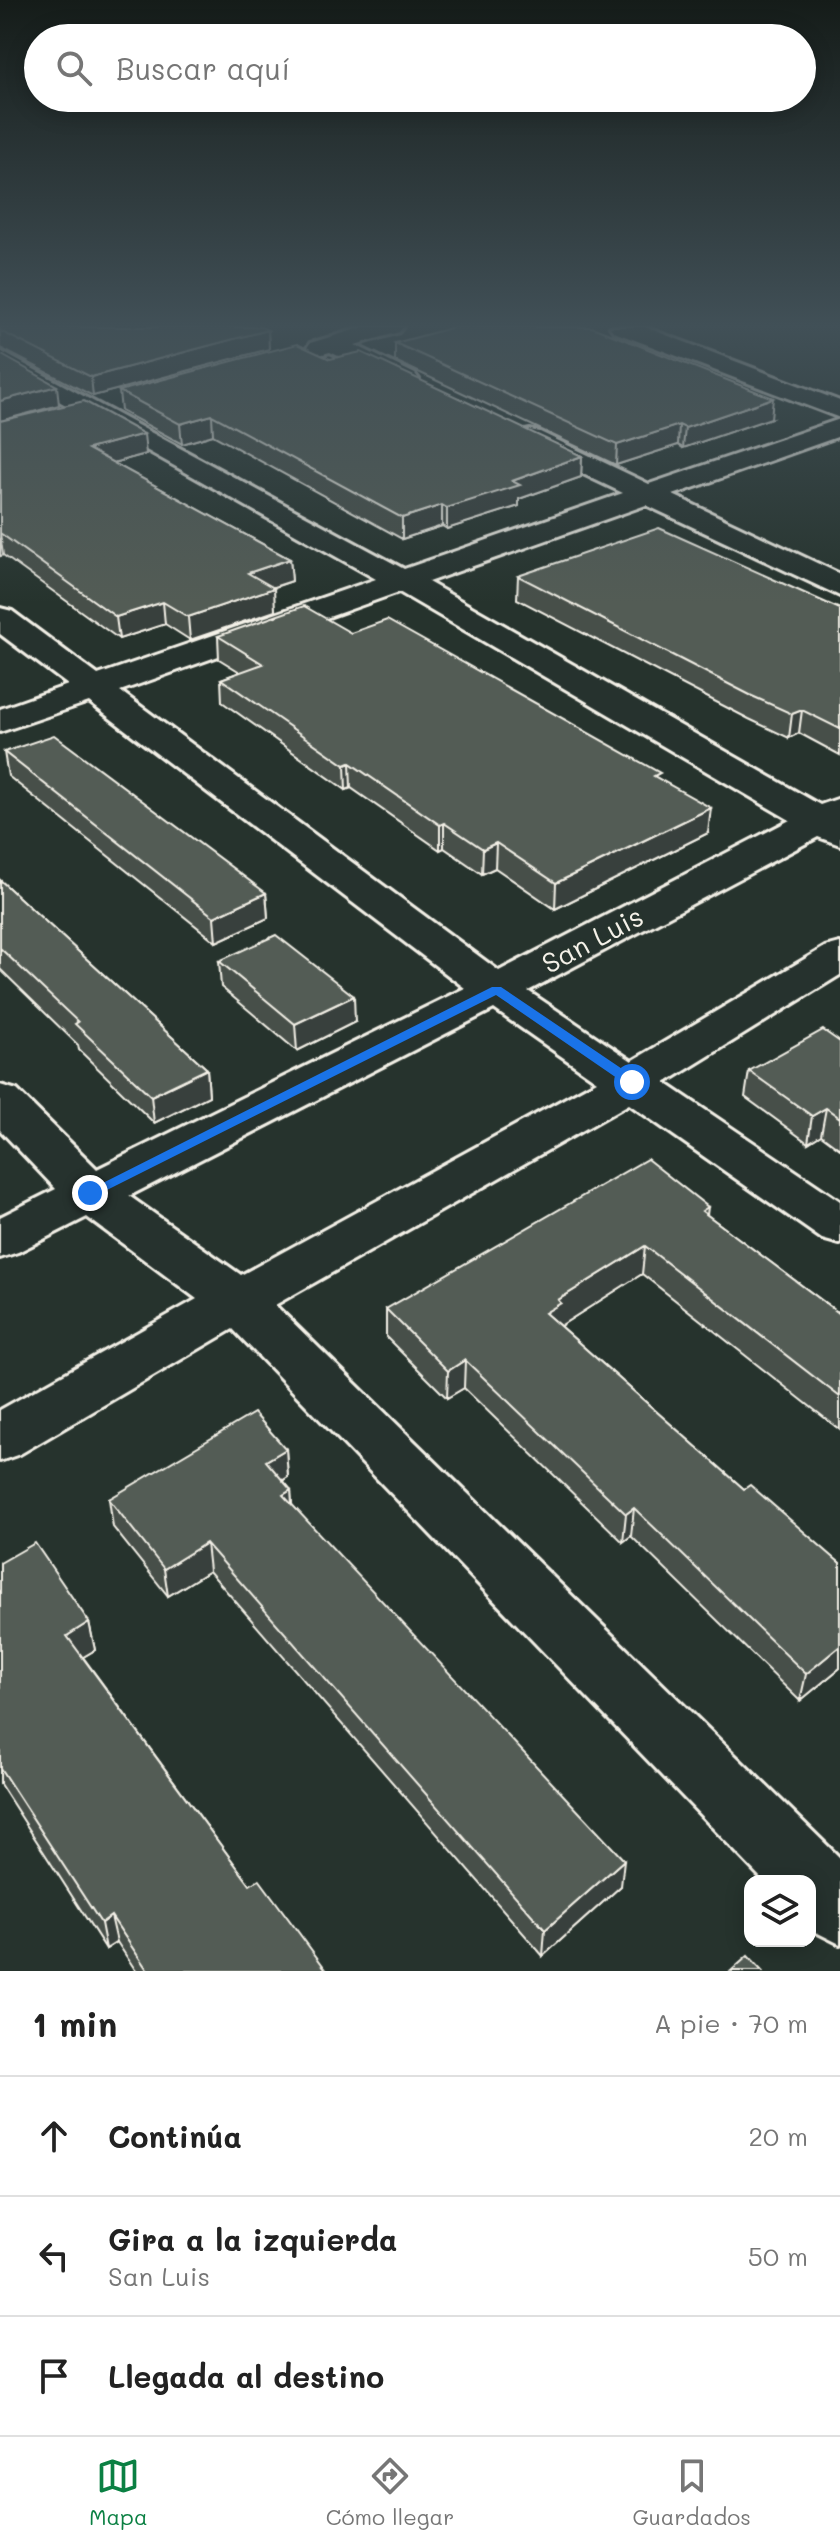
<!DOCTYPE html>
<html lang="es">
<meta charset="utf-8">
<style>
body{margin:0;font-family:Mali,sans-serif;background:#f6f6f6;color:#222}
.controls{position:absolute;right:24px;bottom:24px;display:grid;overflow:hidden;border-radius:16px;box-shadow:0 4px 20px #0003}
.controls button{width:72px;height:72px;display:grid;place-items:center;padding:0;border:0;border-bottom:2px solid #e0e0e0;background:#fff;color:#222;font:40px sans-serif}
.stop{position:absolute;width:24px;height:24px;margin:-18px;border:6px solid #1a73e8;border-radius:50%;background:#fff}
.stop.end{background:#1a73e8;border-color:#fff;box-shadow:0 2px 8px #0008}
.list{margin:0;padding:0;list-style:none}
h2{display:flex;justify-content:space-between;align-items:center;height:104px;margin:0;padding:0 32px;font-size:34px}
h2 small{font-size:26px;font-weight:400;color:#767676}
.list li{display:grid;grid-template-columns:52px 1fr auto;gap:24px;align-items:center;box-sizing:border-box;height:120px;padding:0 32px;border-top:2px solid #e0e0e0}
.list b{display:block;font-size:30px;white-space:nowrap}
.list p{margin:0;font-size:26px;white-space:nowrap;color:#767676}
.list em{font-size:26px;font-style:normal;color:#767676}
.icon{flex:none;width:44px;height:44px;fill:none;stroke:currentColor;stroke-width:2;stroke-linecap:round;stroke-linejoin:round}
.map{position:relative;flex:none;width:840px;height:1971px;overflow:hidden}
.search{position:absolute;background:#fff;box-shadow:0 4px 20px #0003;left:24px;right:24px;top:24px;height:88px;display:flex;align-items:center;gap:20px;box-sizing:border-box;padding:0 28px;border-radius:44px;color:#767676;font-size:30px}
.sheet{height:464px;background:#fff}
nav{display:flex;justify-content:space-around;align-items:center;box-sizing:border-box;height:112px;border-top:2px solid #e0e0e0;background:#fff;font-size:22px;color:#767676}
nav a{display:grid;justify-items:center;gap:4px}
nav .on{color:#0b8043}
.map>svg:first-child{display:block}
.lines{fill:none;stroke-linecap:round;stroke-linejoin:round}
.minor-casing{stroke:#f4f1e8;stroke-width:6}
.minor{fill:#26332d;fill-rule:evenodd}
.wall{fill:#474f49;stroke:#f4f1e8;stroke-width:2}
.shaded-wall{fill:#39403c;stroke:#f4f1e8;stroke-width:2}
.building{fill:#525c55;stroke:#f4f1e8;stroke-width:2}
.route{fill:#1a73e8}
.labels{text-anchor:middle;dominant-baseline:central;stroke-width:6;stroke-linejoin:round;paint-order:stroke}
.street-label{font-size:28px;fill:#f4f1e8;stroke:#26332d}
</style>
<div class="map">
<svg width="840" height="1971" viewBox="0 0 840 1971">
<rect width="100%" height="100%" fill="#26332d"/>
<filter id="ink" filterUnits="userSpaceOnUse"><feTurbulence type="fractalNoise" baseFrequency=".0125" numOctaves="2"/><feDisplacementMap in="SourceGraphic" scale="16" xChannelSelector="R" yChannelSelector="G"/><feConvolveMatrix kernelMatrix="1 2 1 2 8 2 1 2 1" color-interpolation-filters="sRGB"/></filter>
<g filter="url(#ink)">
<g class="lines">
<g class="minor-casing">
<g id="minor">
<path d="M364 327H403L399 332 355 345 415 374 419 379 415 384H397L330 352 319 355 310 353 307 348 310 343Z"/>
<path d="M610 327H645L840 401V418L614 332Z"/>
<path d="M0 351 404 569 623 493 520 444 516 438 520 432 530 430 540 432 649 484 840 419V436L673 495 840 574V596L646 505 428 582 820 805 840 798V845L818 837 528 991 632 1061 825 947 840 943V975L665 1083 840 1201V1244L822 1239 629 1104 275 1305 840 1858V1944L810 1929V1881H764L233 1329 20 1454 0 1461V1410L197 1299 87 1217 18 1252 0 1258V1217L56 1189 0 1130V1085L17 1090 97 1169 465 988 89 702 0 732V709L68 685 0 634V608L12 611 98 675 376 579 0 368ZM399 592 790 820 499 971 120 691ZM494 1009 597 1081 241 1275 129 1196Z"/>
</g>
</g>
<use href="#minor" class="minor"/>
</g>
<g class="wall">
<path d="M0 327 268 330 269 349 93 396 0 348Z"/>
<path d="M395 343 771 418 683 448 678 445 616 465 395 361Z"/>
<path d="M330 359 582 456 581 477 519 499V506L447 529 442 526 402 539 213 435 182 444 121 411 119 391Z"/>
<path d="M0 421 146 454 113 463 290 559 292 581 272 588 275 611 190 640 165 624 119 639 3 555 0 556Z"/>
<path d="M518 576 840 609V755L799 733 789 738 749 719 517 599Z"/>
<path d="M351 633 659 779 708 833 555 909 495 868 482 874 444 848 440 850 351 788 346 790 222 702 221 679 240 672 219 659 218 636Z"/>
<path d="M4 752 266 893 268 918 216 942 8 776Z"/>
<path d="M0 880 207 1069 209 1096 154 1123 79 1050 78 1045 0 969Z"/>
<path d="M219 961 355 1022 297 1051 221 987Z"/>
<path d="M840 1042V1149L821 1135 808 1143 745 1097 749 1071Z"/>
<path d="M708 1207 707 1215 840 1314V1430L642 1274 560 1326 744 1489 840 1563V1668L800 1701 631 1536 623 1542 464 1388 447 1398 386 1337V1309Z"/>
<path d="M286 1449 288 1477 283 1480 291 1490 292 1505 621 1886 543 1956 209 1571 168 1596 113 1527 109 1499Z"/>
<path d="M0 1563 89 1622 95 1650 83 1657 250 1885 327 1971H136L117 1942 106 1949 0 1784Z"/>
</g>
<g class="shaded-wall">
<path d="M268 330 269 349 93 396 91 377Z"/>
<path d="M57 386 59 405 0 421V401Z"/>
<path d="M773 398 771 418 683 448 685 428Z"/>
<path d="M212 415 213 435 182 444 180 424Z"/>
<path d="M679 425 678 445 616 465 617 445Z"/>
<path d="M144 434 146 454 90 469 88 449Z"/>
<path d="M582 456 581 477 519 499V506L447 529V508L512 481Z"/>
<path d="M442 505V526L402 539V518Z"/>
<path d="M0 533 3 555 0 556Z"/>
<path d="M290 559 292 581 249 595 248 573Z"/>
<path d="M274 588 275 611 190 640 188 617Z"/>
<path d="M163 602 165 624 119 639 116 617Z"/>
<path d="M802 710 799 733 789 738 792 714Z"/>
<path d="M350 763 351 788 346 790 345 765Z"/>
<path d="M711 808 708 833 555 909 556 883Z"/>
<path d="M444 823V848L440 850V825Z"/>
<path d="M496 843 495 868 482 874 483 849Z"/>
<path d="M266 893 268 918 216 942 214 917Z"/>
<path d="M354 996 355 1022 297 1051 295 1024Z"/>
<path d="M207 1069 209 1096 154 1123 151 1096Z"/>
<path d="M826 1108 821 1135 808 1143 812 1116Z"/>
<path d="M645 1246 642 1274 560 1326 545 1313 558 1300Z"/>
<path d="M465 1360 464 1388 447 1398 448 1371Z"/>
<path d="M286 1449 288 1477 269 1489 266 1461Z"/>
<path d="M291 1490 293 1518 283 1495Z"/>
<path d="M634 1508 631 1536 623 1542 626 1514Z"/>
<path d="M206 1543 209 1571 168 1596 164 1569Z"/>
<path d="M89 1622 95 1650 73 1663 67 1636Z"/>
<path d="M840 1646V1668L800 1701 806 1674Z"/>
<path d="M624 1860 621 1886 543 1956 545 1930Z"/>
<path d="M111 1916 117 1942 106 1949 101 1923Z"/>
</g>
<g class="building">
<path d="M0 327H261L268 330 91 377 0 331Z"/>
<path d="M454 327H592L773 398 685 428 679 425 617 445 395 343Z"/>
<path d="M297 344 330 359 361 352 582 456 512 481 520 485 447 508 442 505 402 518 212 415 180 424 119 391Z"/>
<path d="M0 354 57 386 0 401Z"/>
<path d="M84 401 144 434 88 449 290 559 248 573 274 588 188 617 163 602 116 617 0 533V421Z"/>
<path d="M659 528 840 609V729L802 710 792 714 752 696 518 576Z"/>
<path d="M304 606 351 633 387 620 660 773 654 776 711 808 556 883 496 843 483 849 444 823 440 825 350 763 345 765 221 679 263 664 218 636Z"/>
<path d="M54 735 266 893 214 917 4 752Z"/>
<path d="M0 880 207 1069 151 1096 75 1024 78 1022 0 948Z"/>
<path d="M276 935 354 996 295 1024 219 961Z"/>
<path d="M823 1030 840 1042V1118L826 1108 812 1116 749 1071Z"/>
<path d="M647 1159 708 1207 702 1211 840 1314V1397L645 1246 558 1300 561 1303 545 1313 744 1489 750 1485 840 1563V1646L806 1674 634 1508 626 1514 465 1360 448 1371 386 1309Z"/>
<path d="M254 1413 286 1449 266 1461 291 1490 283 1495 624 1860 545 1930 206 1543 164 1569 109 1499Z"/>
<path d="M35 1543 89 1622 67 1636 250 1885 259 1879 327 1971H148L111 1916 101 1923 0 1768V1563Z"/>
<path d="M748 1956 762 1971H731Z"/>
</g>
</g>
<linearGradient id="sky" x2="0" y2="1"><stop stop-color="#151c19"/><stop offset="0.54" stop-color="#415057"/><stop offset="1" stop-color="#415057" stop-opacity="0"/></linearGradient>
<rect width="840" height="603" fill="url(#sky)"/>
<path class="route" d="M492 987H501L637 1079V1085H627L496 995 95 1196 90 1198 83 1193Z"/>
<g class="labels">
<g class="street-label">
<text transform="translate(592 939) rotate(-28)">San Luis</text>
</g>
</g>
</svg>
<div class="controls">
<button><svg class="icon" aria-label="layers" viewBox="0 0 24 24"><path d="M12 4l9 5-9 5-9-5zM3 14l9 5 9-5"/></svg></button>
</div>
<div class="stop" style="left:632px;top:1082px"></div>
<div class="stop end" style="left:90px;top:1193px"></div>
<div class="search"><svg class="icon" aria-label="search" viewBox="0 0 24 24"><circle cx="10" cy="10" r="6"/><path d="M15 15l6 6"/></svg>Buscar aquí</div>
</div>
<section class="sheet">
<h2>1 min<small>A pie · 70 m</small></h2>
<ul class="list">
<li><svg class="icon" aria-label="ahead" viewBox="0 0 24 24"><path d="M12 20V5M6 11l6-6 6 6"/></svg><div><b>Continúa</b></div><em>20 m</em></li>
<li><svg class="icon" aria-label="left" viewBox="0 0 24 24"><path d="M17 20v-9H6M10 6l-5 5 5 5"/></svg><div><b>Gira a la izquierda</b><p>San Luis</p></div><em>50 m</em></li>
<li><svg class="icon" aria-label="arrive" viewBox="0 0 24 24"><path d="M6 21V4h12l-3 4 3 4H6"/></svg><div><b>Llegada al destino</b></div></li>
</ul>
</section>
<nav>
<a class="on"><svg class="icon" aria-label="map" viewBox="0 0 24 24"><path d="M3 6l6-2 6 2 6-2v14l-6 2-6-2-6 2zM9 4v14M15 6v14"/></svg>Mapa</a>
<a><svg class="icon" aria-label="directions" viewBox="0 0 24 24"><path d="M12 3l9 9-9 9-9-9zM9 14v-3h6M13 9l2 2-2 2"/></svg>Cómo llegar</a>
<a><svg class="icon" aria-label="saved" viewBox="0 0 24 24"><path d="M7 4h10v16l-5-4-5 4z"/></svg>Guardados</a>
</nav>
